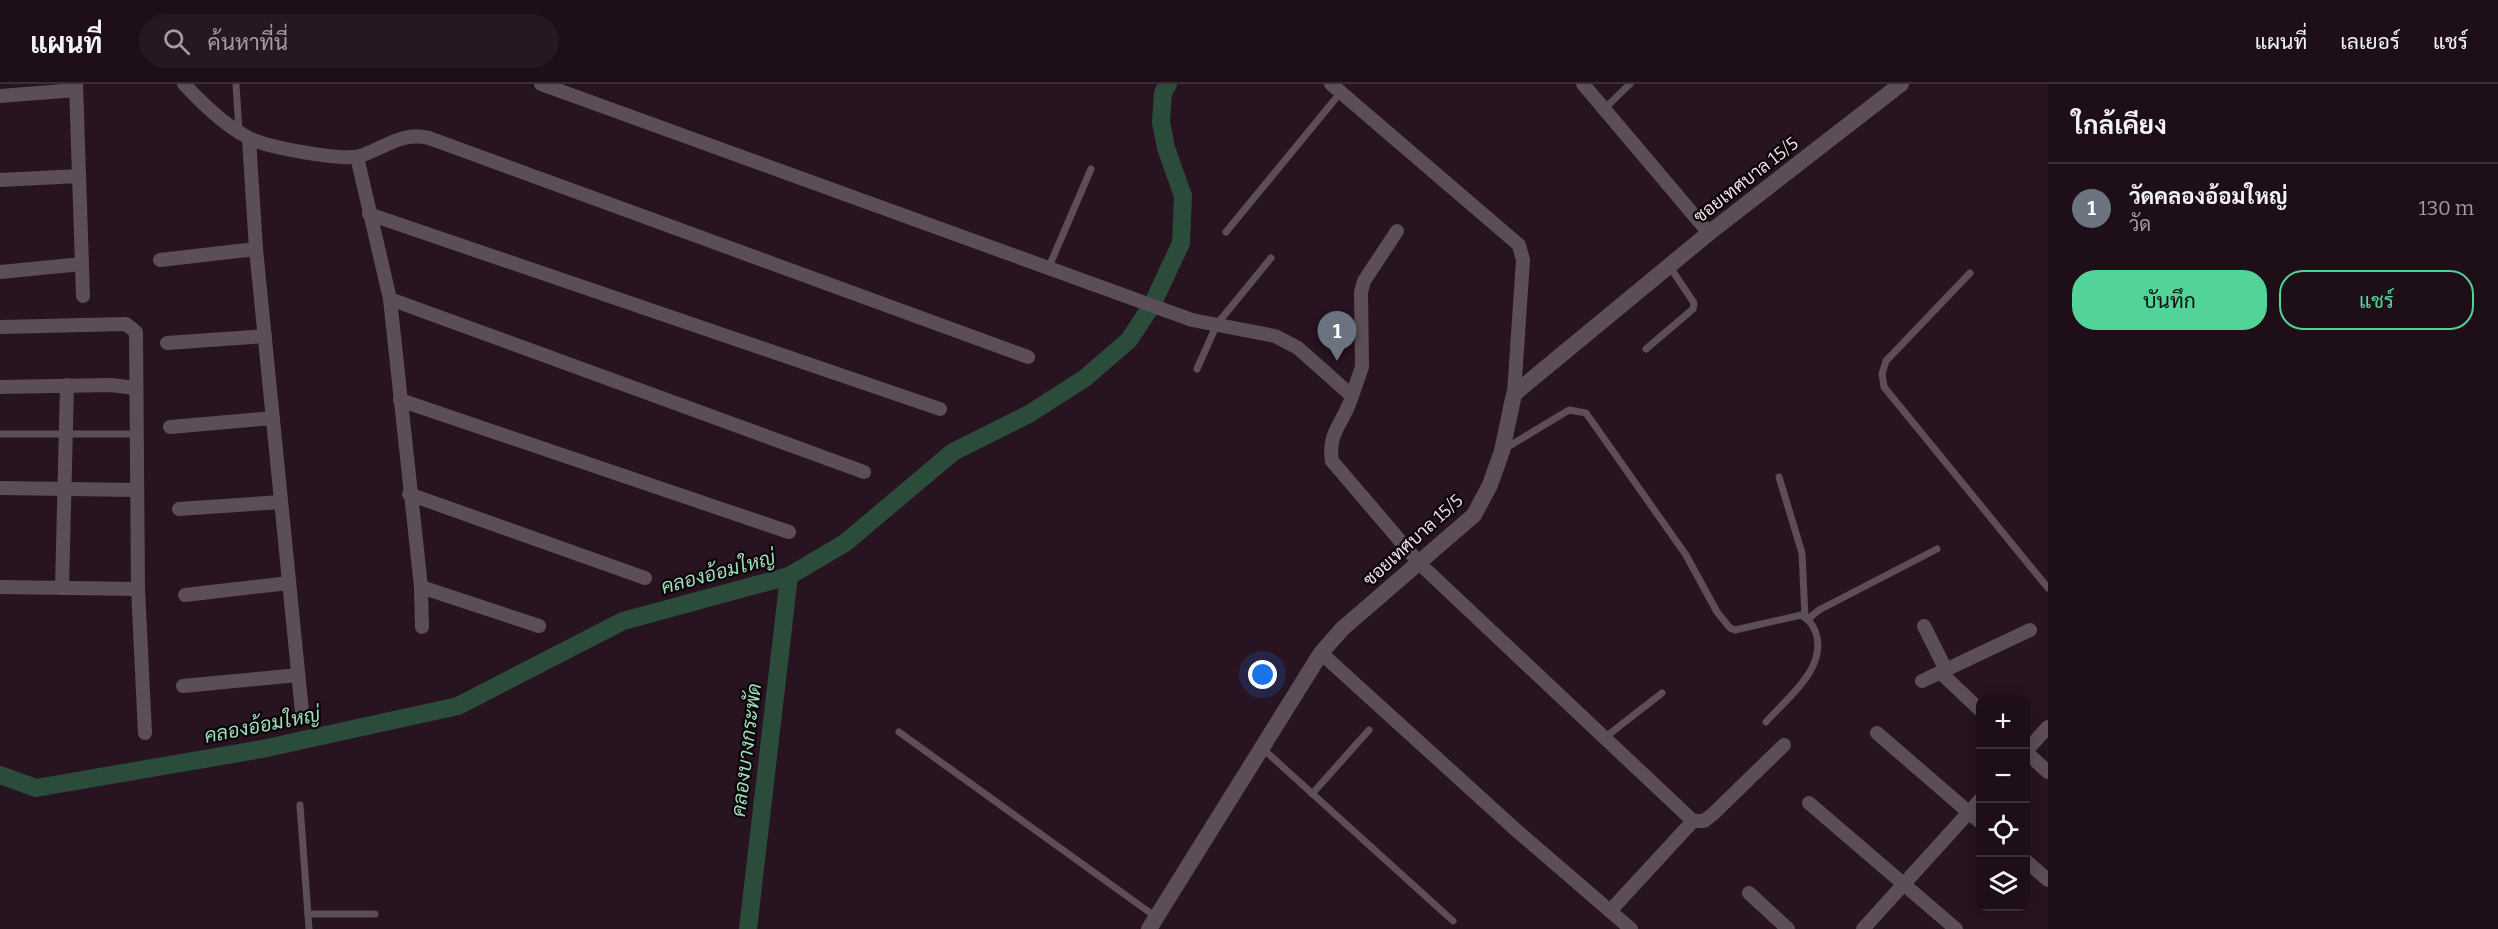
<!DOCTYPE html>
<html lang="th">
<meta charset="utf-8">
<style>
body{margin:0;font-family:Bitter,Sarabun,serif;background:#261721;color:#f1f3f6}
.controls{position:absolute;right:18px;bottom:18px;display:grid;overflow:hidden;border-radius:12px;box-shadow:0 3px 15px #0003}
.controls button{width:54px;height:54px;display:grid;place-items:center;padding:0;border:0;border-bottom:2px solid #3c2e37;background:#1e0e18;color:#f1f3f6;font:30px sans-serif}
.you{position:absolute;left:1263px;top:591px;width:21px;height:21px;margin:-15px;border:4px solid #fff;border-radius:50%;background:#1a73e8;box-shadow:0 0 0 9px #1a73e833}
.badge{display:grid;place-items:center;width:39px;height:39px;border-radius:50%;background:#52d397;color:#fff;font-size:20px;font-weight:700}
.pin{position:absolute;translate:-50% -50px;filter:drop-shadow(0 2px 3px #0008)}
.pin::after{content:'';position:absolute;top:32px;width:21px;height:18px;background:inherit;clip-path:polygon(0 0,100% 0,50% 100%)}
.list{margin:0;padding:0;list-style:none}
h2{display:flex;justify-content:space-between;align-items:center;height:78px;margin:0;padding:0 24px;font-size:26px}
h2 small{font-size:20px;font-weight:400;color:#a19ca2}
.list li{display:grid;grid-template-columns:39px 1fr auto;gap:18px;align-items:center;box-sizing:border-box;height:90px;padding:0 24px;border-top:2px solid #3c2e37}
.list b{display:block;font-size:22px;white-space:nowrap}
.list p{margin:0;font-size:20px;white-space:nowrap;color:#a19ca2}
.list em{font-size:20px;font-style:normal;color:#a19ca2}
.actions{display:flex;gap:12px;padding:18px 24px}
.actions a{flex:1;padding:14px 0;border:2px solid #52d397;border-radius:24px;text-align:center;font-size:21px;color:#52d397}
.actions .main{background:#52d397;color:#111}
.icon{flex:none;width:33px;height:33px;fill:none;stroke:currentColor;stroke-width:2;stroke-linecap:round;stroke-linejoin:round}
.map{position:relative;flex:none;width:2048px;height:845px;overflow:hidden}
header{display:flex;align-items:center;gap:36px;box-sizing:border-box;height:84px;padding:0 30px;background:#1e0e18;border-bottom:2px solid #3c2e37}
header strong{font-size:28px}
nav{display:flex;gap:33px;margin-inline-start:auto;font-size:21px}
.search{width:420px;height:54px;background:#261721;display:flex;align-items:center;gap:15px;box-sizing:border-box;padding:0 21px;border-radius:33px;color:#a19ca2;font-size:22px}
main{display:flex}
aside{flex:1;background:#1e0e18}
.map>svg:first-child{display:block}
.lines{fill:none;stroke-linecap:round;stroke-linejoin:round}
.canal{stroke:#2b4c3b;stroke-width:18}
.service{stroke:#5c4e56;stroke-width:7}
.minor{stroke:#5c4e56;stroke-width:14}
.tertiary{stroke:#5c4e56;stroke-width:16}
.labels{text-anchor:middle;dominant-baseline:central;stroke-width:4.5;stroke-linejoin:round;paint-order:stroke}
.street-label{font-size:18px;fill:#efdfe7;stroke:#0b0408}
.water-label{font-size:20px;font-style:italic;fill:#9ddcb9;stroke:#0b0408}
</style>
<header>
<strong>แผนที่</strong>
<div class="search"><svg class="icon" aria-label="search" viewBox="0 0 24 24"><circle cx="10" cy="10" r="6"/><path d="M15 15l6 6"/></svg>ค้นหาที่นี่</div>
<nav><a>แผนที่</a><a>เลเยอร์</a><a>แชร์</a></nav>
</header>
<main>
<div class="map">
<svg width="2048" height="845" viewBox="0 0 2048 845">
<rect width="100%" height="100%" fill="#281320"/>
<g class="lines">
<g class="canal">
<path d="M0 691 36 704 262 665 458 622 623 537 789 492 845 459 953 368 1029 330 1085 294 1129 256 1152 221 1181 159 1183 112 1166 64 1161 38 1163 9 1168 0"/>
<path d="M748 845 789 492"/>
</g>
<g class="service">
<path d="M236 0 239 48"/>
<path d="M1604 25 1630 0"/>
<path d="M1226 148 1341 8"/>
<path d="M1048 185 1091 85"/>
<path d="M1970 189 1886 277 1882 290 1884 303 2048 504"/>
<path d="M1646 265 1693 225 1694 219 1670 183"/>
<path d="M1197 285 1217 240 1271 174"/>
<path d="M0 350H139"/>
<path d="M1506 364 1569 326 1586 329 1686 471 1717 528 1730 544 1735 546 1801 531C1809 535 1813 541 1816 549 1827 585 1787 614 1766 638"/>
<path d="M1779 393 1802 469 1805 533"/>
<path d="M1808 535 1819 526 1937 465"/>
<path d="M899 648 1156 833"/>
<path d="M1603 655 1662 609"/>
<path d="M1263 665 1453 837"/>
<path d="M1312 710 1369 646"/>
<path d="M300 721 309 845"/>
<path d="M308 830H375"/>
</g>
<g class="minor">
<path d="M76 0 83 212"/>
<path d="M184 0C203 20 222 39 247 53 264 63 341 77 360 72 385 64 402 47 429 54L1028 273"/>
<path d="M541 0 1192 236 1275 252 1298 264 1352 312C1345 338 1327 347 1332 377L1420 480 1693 737H1704L1713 730 1784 661"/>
<path d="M1331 0 1519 161 1523 176 1514 310"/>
<path d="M1583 0 1709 149"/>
<path d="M0 12 76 6"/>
<path d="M249 55 256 165 302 628"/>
<path d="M357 73 390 215 421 503 539 542"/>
<path d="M0 96 79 92"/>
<path d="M369 130 940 325"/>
<path d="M160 176 256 165"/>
<path d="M0 188 82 180"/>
<path d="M390 215 864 388"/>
<path d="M0 243 126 240 136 248 138 505 145 649"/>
<path d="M167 259 265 252"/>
<path d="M0 303 111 301 135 304"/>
<path d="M1352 312 1362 283 1361 208 1364 197 1397 147"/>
<path d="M400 316 789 448"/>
<path d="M170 343 273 334"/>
<path d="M0 404 137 406"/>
<path d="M409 410 645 494"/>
<path d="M179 425 281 418"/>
<path d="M0 503 138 505"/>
<path d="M421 503 422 543"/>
<path d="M62 504 67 301"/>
<path d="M185 511 289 499"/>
<path d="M1924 542 1946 586"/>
<path d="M1321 569 1516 746 1631 845"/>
<path d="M1941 589 1980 626"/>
<path d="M1922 597 2030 546"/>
<path d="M183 602 298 591"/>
<path d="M1877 649 1980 738"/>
<path d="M2026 667 2048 643"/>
<path d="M2026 668 2048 688"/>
<path d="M1809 719 1956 845"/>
<path d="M2026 777 2048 796"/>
<path d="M1749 809 1788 845"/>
<path d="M1610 827 1693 737"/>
<path d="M1863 845 1980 716"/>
</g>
<path class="tertiary" d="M1149 845 1321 569 1342 545 1474 431 1490 401 1502 367 1514 310 1709 149 1901 0"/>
</g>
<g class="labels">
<g class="street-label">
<text transform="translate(1746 96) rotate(-38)">ซอยเทศบาล 15/5</text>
<text transform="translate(1413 456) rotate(-42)">ซอยเทศบาล 15/5</text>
</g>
<g class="water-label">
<text transform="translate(718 488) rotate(-15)">คลองอ้อมใหญ่</text>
<text transform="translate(262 641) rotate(-11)">คลองอ้อมใหญ่</text>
<text transform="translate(746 666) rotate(-83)">คลองบางกระพัด</text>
</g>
</g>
</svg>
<div class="controls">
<button>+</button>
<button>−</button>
<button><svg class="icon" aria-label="locate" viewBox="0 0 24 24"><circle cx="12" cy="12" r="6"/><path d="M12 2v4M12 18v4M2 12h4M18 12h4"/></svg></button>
<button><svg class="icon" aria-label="layers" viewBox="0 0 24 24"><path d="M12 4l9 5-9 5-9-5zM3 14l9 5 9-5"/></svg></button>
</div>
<div class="you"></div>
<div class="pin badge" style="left:1337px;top:277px;background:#6b7280">1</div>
</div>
<aside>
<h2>ใกล้เคียง<small></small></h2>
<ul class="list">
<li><span class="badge" style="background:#6b7280">1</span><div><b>วัดคลองอ้อมใหญ่</b><p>วัด</p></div><em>130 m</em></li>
</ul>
<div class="actions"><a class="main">บันทึก</a><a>แชร์</a></div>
</aside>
</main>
